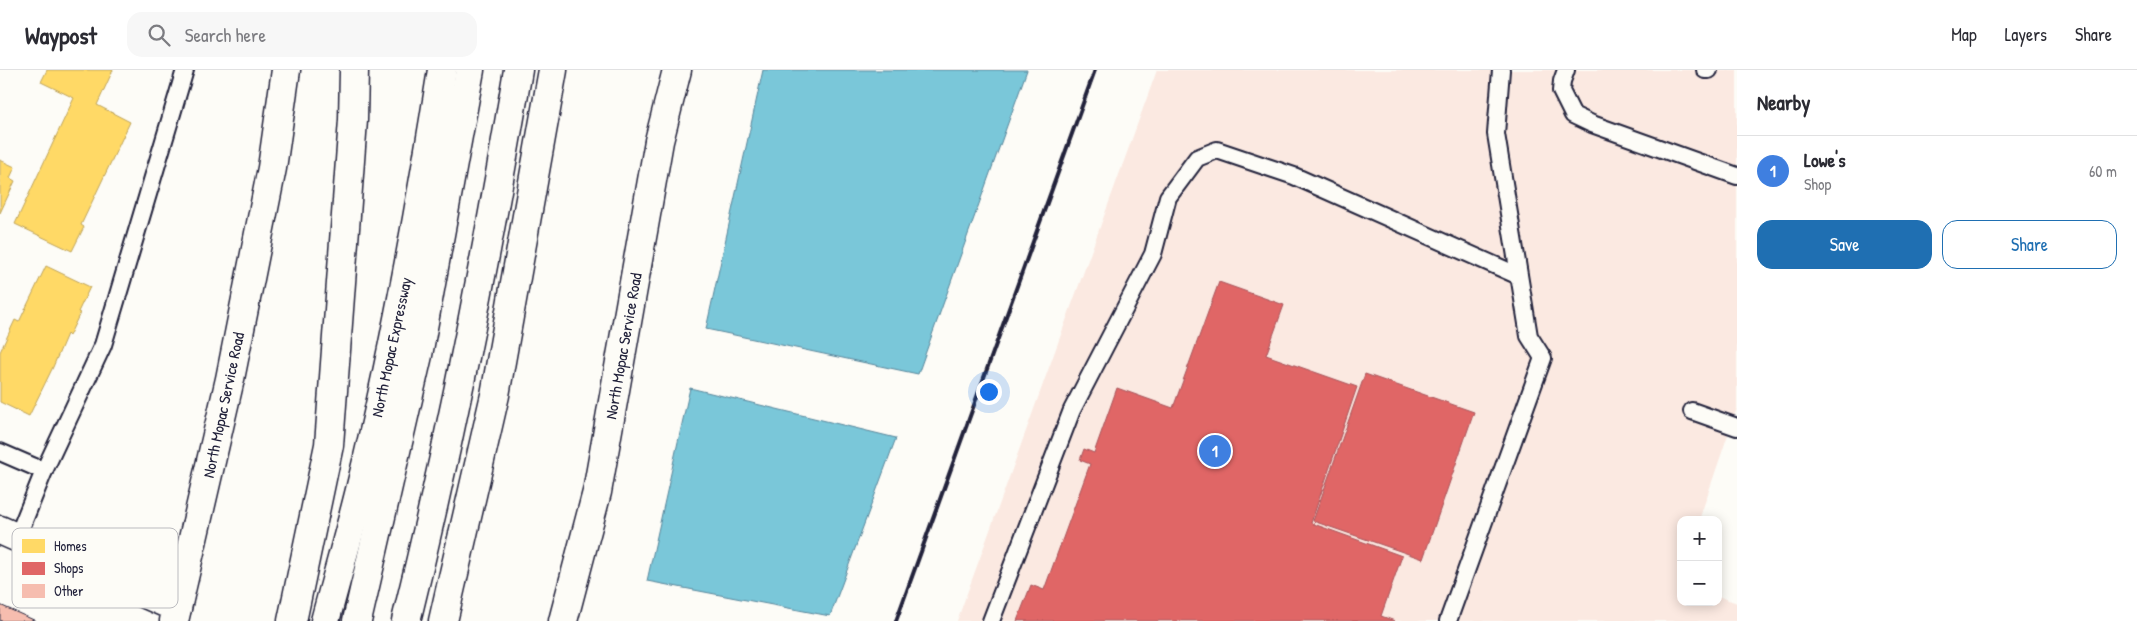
<!DOCTYPE html>
<meta charset="utf-8">
<style>
body{margin:0;font-family:"Patrick Hand",sans-serif;background:#f7f7f7;color:#2b2b33}
.controls{position:absolute;right:15px;bottom:15px;display:grid;overflow:hidden;border-radius:10px;box-shadow:0 2px 12px #0003}
.controls button{width:45px;height:45px;display:grid;place-items:center;padding:0;border:0;border-bottom:1px solid #e1e1e2;background:#fff;color:#2b2b33;font:25px sans-serif}
.you{position:absolute;left:988px;top:321px;width:18px;height:18px;margin:-12px;border:4px solid #fff;border-radius:50%;background:#1a73e8;box-shadow:0 0 0 8px #1a73e833}
.badge{display:grid;place-items:center;width:32px;height:32px;border-radius:50%;background:#1f6fb2;color:#fff;font-size:16px;font-weight:700}
.pin{position:absolute;translate:-50% -50%;border:2px solid #fff;box-shadow:0 1px 5px #0006}
.list{margin:0;padding:0;list-style:none}
h2{display:flex;justify-content:space-between;align-items:center;height:65px;margin:0;padding:0 20px;font-size:21px}
h2 small{font-size:16px;font-weight:400;color:#7c7c81}
.list li{display:grid;grid-template-columns:32px 1fr auto;gap:15px;align-items:center;box-sizing:border-box;height:70px;padding:0 20px;border-top:1px solid #e1e1e2}
.list b{display:block;font-size:19px;white-space:nowrap}
.list p{margin:0;font-size:16px;white-space:nowrap;color:#7c7c81}
.list em{font-size:16px;font-style:normal;color:#7c7c81}
.actions{display:flex;gap:10px;padding:15px 20px}
.actions a{flex:1;padding:11px 0;border:1px solid #1f6fb2;border-radius:15px;text-align:center;font-size:18px;color:#1f6fb2}
.actions .main{background:#1f6fb2;color:#fff}
.icon{flex:none;width:28px;height:28px;fill:none;stroke:currentColor;stroke-width:2;stroke-linecap:round;stroke-linejoin:round}
.map{position:relative;flex:none;width:1737px;height:551px;overflow:hidden}
header{display:flex;align-items:center;gap:30px;box-sizing:border-box;height:70px;padding:0 25px;background:#fff;border-bottom:1px solid #e1e1e2}
header strong{font-size:24px}
nav{display:flex;gap:28px;margin-inline-start:auto;font-size:18px}
.search{width:350px;height:45px;background:#f7f7f7;display:flex;align-items:center;gap:12px;box-sizing:border-box;padding:0 18px;border-radius:15px;color:#7c7c81;font-size:19px}
main{display:flex}
aside{flex:1;background:#fff}
.map>svg:first-child{display:block}
.built{fill:#fbe9e1}
.water{fill:#7ac7d9;stroke:#57859a}
.homes{fill:#ffd966;stroke:#bda259}
.shops{fill:#e06666;stroke:#a75259}
.building{fill:#f6bdaf;stroke:#22223b}
.lines{fill:none;stroke-linecap:round;stroke-linejoin:round}
.service-casing{stroke:#22223b;stroke-width:20}
.minor-casing{stroke:#22223b;stroke-width:31}
.secondary-casing{stroke:#22223b;stroke-width:31}
.motorway-casing{stroke:#22223b;stroke-width:31}
.service{stroke:#fdfcf7;stroke-width:16}
.minor{stroke:#fdfcf7;stroke-width:28}
.secondary{stroke:#fdfcf7;stroke-width:28}
.motorway{stroke:#fdfcf7;stroke-width:28}
.rail{stroke:#22223b;stroke-width:4}
.labels{text-anchor:middle;dominant-baseline:central;stroke-width:5;stroke-linejoin:round;paint-order:stroke}
.street-label{font-size:16px;fill:#22223b;stroke:#fdfcf7}
.key{fill:#fdfcf7;stroke:#bbbbbf;stroke-width:1}
.key-label{font-size:14px;fill:#22223b}
</style>
<header>
<strong>Waypost</strong>
<div class="search"><svg class="icon" aria-label="search" viewBox="0 0 24 24"><circle cx="10" cy="10" r="6"/><path d="M15 15l6 6"/></svg>Search here</div>
<nav><a>Map</a><a>Layers</a><a>Share</a></nav>
</header>
<main>
<div class="map">
<svg width="1737" height="551" viewBox="0 0 1737 551">
<rect width="100%" height="100%" fill="#fdfcf7"/>
<filter id="ink" filterUnits="userSpaceOnUse"><feTurbulence type="fractalNoise" baseFrequency=".02" numOctaves="2"/><feDisplacementMap in="SourceGraphic" scale="10" xChannelSelector="R" yChannelSelector="G"/><feConvolveMatrix kernelMatrix="1 2 1 2 8 2 1 2 1" color-interpolation-filters="sRGB"/></filter>
<g filter="url(#ink)">
<path class="built" d="M1157 0H1737V338L1699 450H1681V505L1678 512 1681 513V532H1718V526L1737 533V551H957Z"/>
<g class="water">
<path d="M763 0H1027L918 304 706 259Z"/>
<path d="M690 318 896 368 830 546 647 511Z"/>
</g>
<g class="homes">
<path d="M47 0H113L97 35 130 52 81 155 84 157 72 181 15 154 74 28 41 12Z"/>
<path d="M0 90 15 97 10 108 15 111 0 143Z"/>
<path d="M46 196 90 217 78 242 80 243 69 266 67 264 53 297 29 346 0 332V282L15 250 19 252Z"/>
</g>
<g class="shops">
<path d="M1219 212 1284 235 1266 285 1357 317 1311 453 1402 486 1381 546 1395 551H1017L1031 515 1044 520 1090 394 1080 390 1084 379 1094 383 1117 318 1173 338Z"/>
<path d="M1365 304 1474 342 1423 489 1313 451Z"/>
</g>
<path class="building" d="M0 535 36 551H0Z"/>
<g class="lines">
<g class="service-casing">
<g id="service">
<path d="M1566 0 1562 11 1561 21 1573 45 1592 54 1737 106"/>
<path d="M1705 0H1709"/>
<path d="M1692 341 1737 357"/>
<path d="M0 382 44 401 17 468"/>
<path d="M44 401 103 275 185 0"/>
<path d="M991 551 1072 340 1153 184 1168 127 1197 88 1217 80 1294 106 1519 206"/>
<path d="M1448 551 1543 288 1529 266 1496 64 1501 0"/>
</g>
</g>
<g class="minor-casing">
<path id="minor" d="M0 460 177 538"/>
</g>
<g class="secondary-casing">
<g id="secondary">
<path d="M174 551 230 309 272 98 286 0"/>
<path d="M563 551 597 422 659 71 677 0"/>
</g>
</g>
<g class="motorway-casing">
<g id="motorway">
<path d="M292 551 329 375 353 50 354 0"/>
<path d="M325 551C337 506 350 461 361 416 395 279 420 139 442 0"/>
<path d="M357 551 418 285 470 0"/>
<path d="M406 551C451 369 487 185 518 0"/>
<path d="M443 551 495 325 553 0"/>
</g>
</g>
<use href="#service" class="service"/>
<use href="#minor" class="minor"/>
<use href="#secondary" class="secondary"/>
<use href="#motorway" class="motorway"/>
<path class="rail" d="M896 551 1095 0"/>
</g>
</g>
<g class="labels">
<g class="street-label">
<text transform="translate(623 276) rotate(-80)">North Mopac Service Road</text>
<text transform="translate(391 277) rotate(-78)">North Mopac Expressway</text>
<text transform="translate(223 335) rotate(-78)">North Mopac Service Road</text>
</g>
</g>
<rect x="12" y="458" width="166" height="80" rx="8" class="key"/>
<rect x="22" y="469" width="23" height="14" fill="#ffd966"/>
<rect x="22" y="492" width="23" height="13" fill="#e06666"/>
<rect x="22" y="514" width="23" height="14" fill="#f6bdaf"/>
<g class="key-label">
<text x="54" y="481">Homes</text>
<text x="54" y="503">Shops</text>
<text x="54" y="526">Other</text>
</g>
</svg>
<div class="controls">
<button>+</button>
<button>−</button>
</div>
<div class="you"></div>
<div class="pin badge" style="left:1215px;top:381px;background:#3f7fe0">1</div>
</div>
<aside>
<h2>Nearby<small></small></h2>
<ul class="list">
<li><span class="badge" style="background:#3f7fe0">1</span><div><b>Lowe's</b><p>Shop</p></div><em>60 m</em></li>
</ul>
<div class="actions"><a class="main">Save</a><a>Share</a></div>
</aside>
</main>
